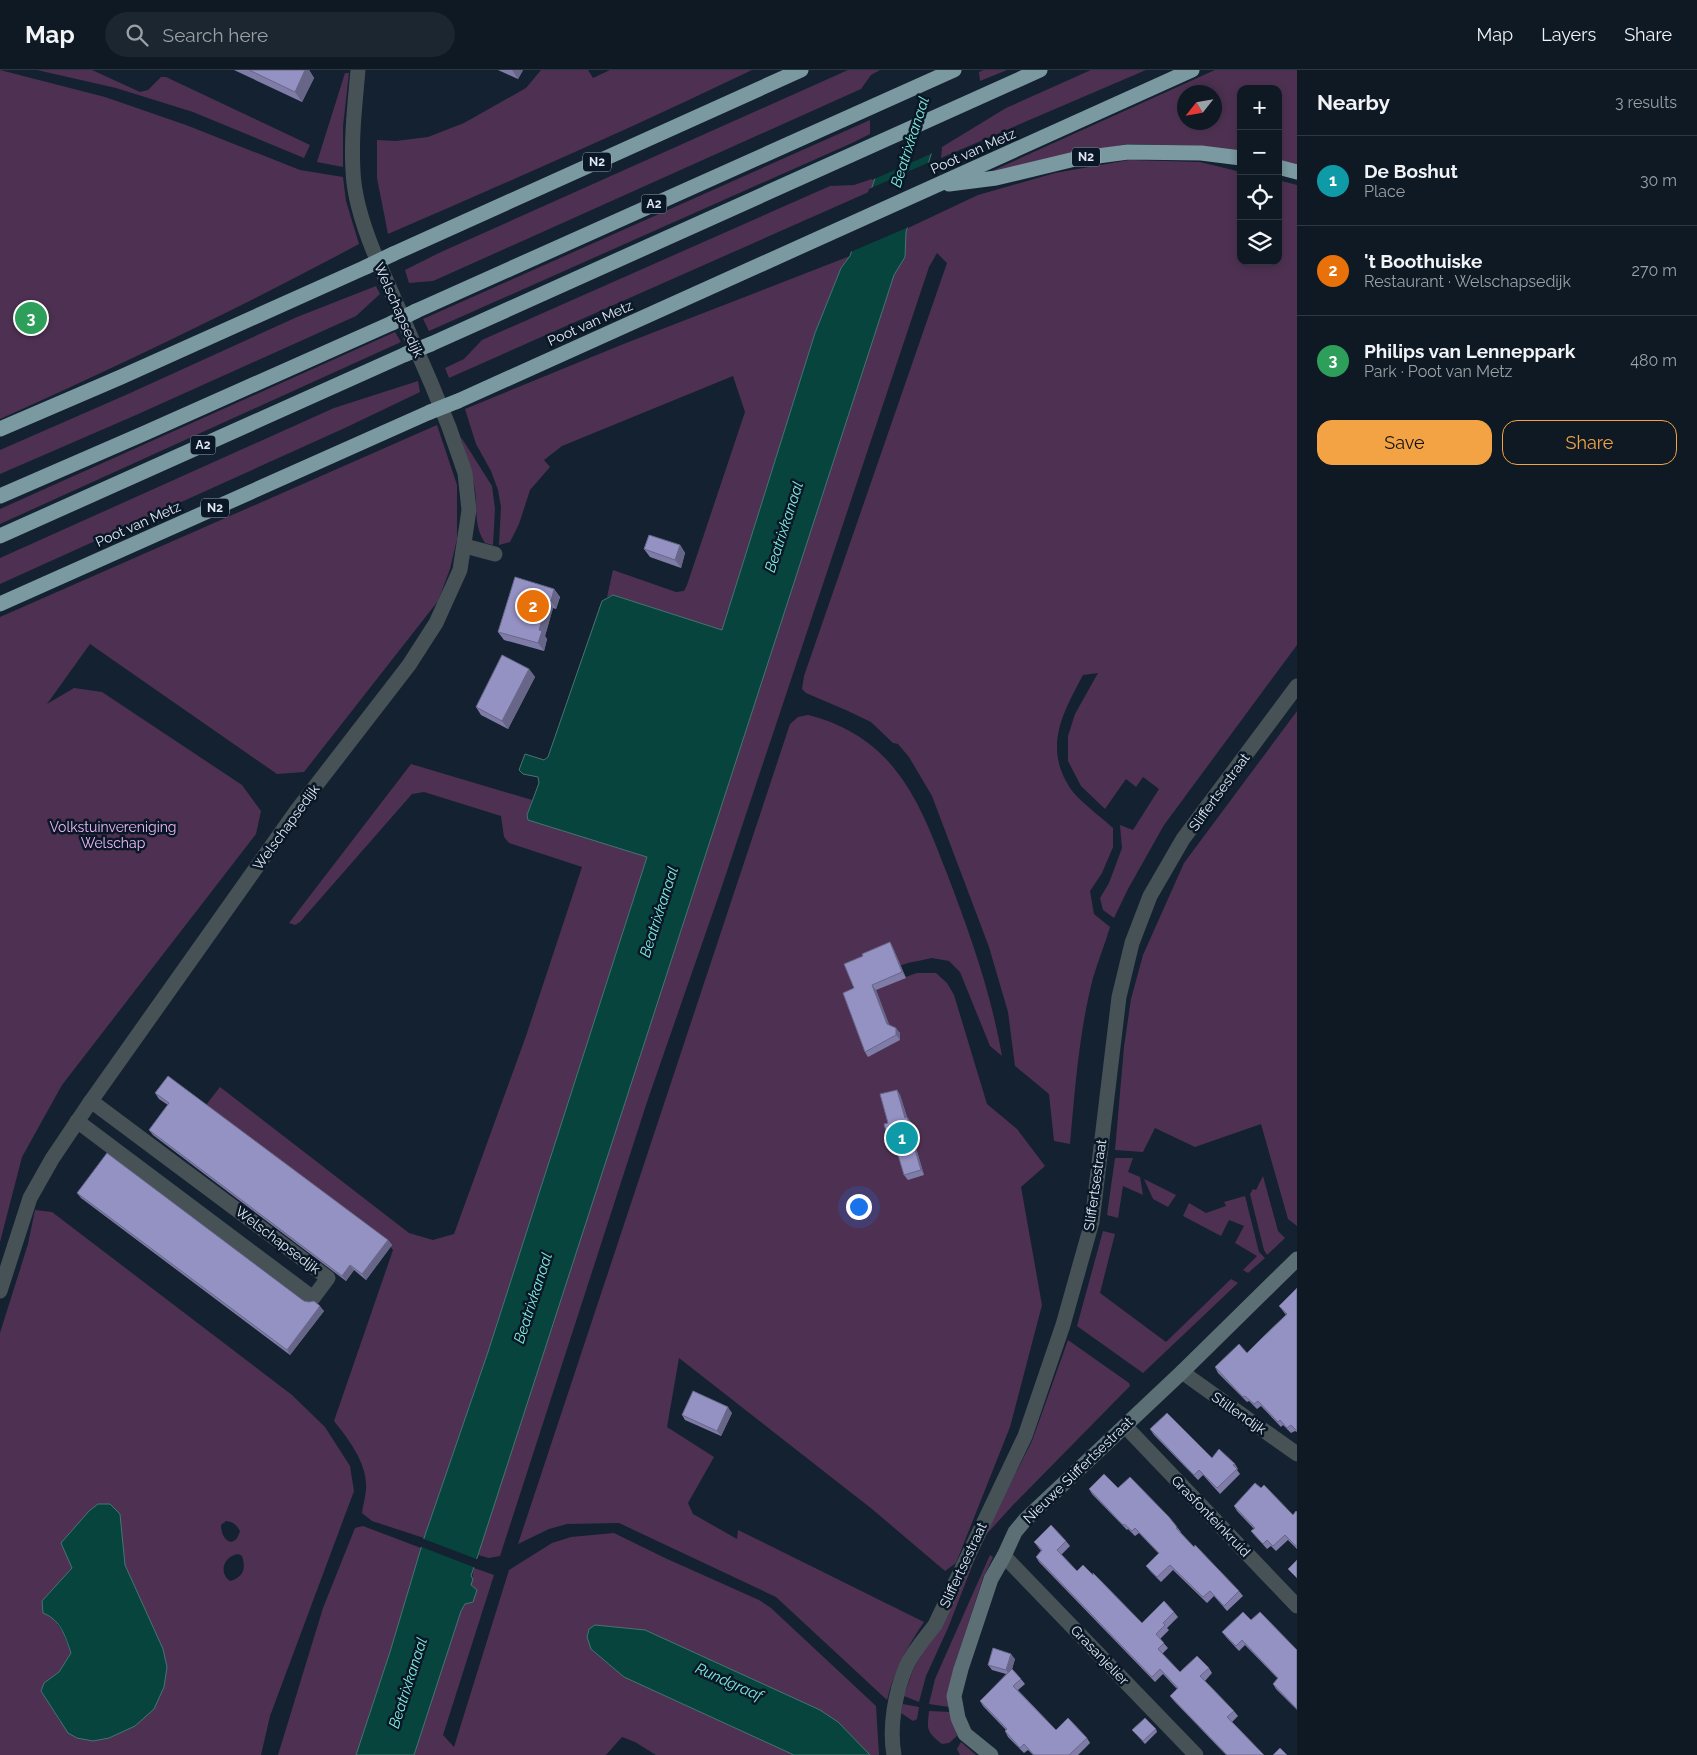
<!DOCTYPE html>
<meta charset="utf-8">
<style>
body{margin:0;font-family:Raleway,sans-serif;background:#1c2631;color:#f1f3f6}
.controls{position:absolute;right:15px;top:15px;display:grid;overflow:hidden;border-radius:10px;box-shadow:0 2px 8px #0003}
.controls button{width:45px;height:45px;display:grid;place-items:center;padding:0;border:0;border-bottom:1px solid #2e3841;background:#0e1924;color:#f1f3f6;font:25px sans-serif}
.compass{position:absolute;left:1177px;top:15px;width:45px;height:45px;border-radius:50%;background:#0e1924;box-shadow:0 2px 8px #0003;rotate:239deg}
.you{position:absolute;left:858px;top:1136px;width:18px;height:18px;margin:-12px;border:4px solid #fff;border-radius:50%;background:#1a73e8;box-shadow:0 0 0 8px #1a73e833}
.badge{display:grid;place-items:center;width:32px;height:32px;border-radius:50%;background:#f4a344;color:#fff;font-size:16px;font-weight:700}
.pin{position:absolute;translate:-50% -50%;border:2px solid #fff;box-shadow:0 1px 5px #0006}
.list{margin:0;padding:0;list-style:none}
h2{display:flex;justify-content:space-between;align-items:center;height:65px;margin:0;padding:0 20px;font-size:21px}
h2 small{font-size:16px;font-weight:400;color:#9ba0a6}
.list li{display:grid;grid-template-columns:32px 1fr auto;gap:15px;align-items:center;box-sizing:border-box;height:90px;padding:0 20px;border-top:1px solid #2e3841}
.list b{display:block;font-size:19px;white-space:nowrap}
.list p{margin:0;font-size:16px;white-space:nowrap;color:#9ba0a6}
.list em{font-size:16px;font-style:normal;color:#9ba0a6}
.actions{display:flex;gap:10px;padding:15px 20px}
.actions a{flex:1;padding:11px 0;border:1px solid #f4a344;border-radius:15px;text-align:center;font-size:18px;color:#f4a344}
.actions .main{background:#f4a344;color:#111}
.icon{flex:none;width:28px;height:28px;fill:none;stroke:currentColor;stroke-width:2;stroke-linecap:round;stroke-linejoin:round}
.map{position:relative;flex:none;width:1297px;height:1685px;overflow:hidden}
header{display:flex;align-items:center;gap:30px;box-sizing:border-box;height:70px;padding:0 25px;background:#0e1924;border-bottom:1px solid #2e3841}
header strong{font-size:24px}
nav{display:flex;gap:28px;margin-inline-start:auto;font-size:18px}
.search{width:350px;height:45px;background:#1c2631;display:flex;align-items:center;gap:12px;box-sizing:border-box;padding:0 18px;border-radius:28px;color:#9ba0a6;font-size:19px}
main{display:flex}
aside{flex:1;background:#0e1924}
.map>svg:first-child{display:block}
.green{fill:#4e3152;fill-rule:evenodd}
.water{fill:#06443d;stroke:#477573}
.pier{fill:#132130}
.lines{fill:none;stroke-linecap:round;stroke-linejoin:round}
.street{stroke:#475256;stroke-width:15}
.secondary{stroke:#5c6f74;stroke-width:15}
.highway{stroke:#7b99a1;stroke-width:15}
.highway-bridge{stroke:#7b99a1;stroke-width:15}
.wall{fill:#7f7da8}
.shaded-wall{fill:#686688}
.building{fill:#9491c3;stroke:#686688}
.labels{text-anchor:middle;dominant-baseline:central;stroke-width:5;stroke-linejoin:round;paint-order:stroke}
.shield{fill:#0a1726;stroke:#9ea9b5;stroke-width:1}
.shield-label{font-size:12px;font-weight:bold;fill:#dee7f2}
.street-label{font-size:14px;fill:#dee7f2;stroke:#0a1726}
.park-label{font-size:14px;fill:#efb8f7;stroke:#0a1726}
.water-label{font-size:15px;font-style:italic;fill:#80eddc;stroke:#0a1726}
</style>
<header>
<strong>Map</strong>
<div class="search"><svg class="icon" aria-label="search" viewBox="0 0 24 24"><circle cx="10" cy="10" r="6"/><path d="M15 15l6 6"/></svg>Search here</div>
<nav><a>Map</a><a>Layers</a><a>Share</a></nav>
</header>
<main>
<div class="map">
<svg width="1297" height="1685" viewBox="0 0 1297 1685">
<rect width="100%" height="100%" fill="#132130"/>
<g class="green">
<path d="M0 0 105 27 186 55 300 100 343 107 346 131 359 174C242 237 122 294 0 349Z"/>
<path d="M37 0H92L140 22 148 20 161 7H166L310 75 304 88 193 42 116 18Z"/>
<path d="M541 0H588L593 8 610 0H752C632 58 510 111 388 164L377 108V70L396 71 428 67 464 53 526 18Z"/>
<path d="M848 0H880L871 5 861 19 451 203 433 211 409 213 405 200 441 182Z"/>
<path d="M984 0H1007L980 11 979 2Z"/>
<path d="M1091 0H1146L941 88 942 77 1006 38Z"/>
<path d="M1215 0H1297V97L1278 92V19H1241V84L1203 76 1128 74 1054 87 995 104 994 100ZM1184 22H1214V52H1184Z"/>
<path d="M345 3H349L343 56V97L317 92Z"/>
<path d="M870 50V64L852 73 429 261 423 249Z"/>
<path d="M1129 90 1200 92 1241 102V191H1278V110L1297 115V575L1164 755 1128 819 1114 848 1103 840 1100 828 1109 813 1122 778 1120 755 1133 760 1159 719 1143 707 1136 717 1126 709 1105 739 1081 716 1068 691V666L1075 644 1098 603 1083 605C1062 644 1042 680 1073 722 1082 733 1101 747 1113 758V777L1102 803 1090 821 1094 844 1110 857C1105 874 1098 891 1093 908 1079 962 1075 1019 1070 1074L1054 1071 1049 1024 1015 996 1008 942 989 877 932 726 909 687 898 674 893 673 871 652 848 641 806 623 802 619 804 606 947 193 937 183 929 197 721 819 647 1032 500 1486 489 1488 478 1485 894 205 905 187 906 162 908 158 978 125 1055 103Z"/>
<path d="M875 108 871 121 449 308 445 298 464 289 482 270 830 116 854 115Z"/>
<path d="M850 186 841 198 815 263 722 560 613 525 607 527 613 500 676 522 684 521 687 515 745 342 733 306 562 376 544 390 550 397 530 420 519 454 510 472 499 475 501 437 498 420 491 401 476 374 465 339 621 275Z"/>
<path d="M376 216 380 224 356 246 136 345 0 404V380L128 324 297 247Z"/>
<path d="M395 262 401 272 0 454V439Z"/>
<path d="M418 311 420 322 347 357 0 514V488L334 338Z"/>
<path d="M437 355 457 415V469L450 499 438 531 304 702 277 704 90 574 47 634 74 618 102 622 242 715 261 741 256 764 62 1015 22 1087 0 1172V547Z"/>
<path d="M461 367 492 416 495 439 493 475 485 473C473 454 478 441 475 420 472 402 466 385 461 367Z"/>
<path d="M1297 641V1156L1288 1149 1261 1054 1195 1077 1155 1058 1143 1082 1115 1080 1124 977 1131 929 1143 885 1184 793Z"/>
<path d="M808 645C841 653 871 670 893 697 918 727 932 765 946 801 969 861 991 922 1002 986L990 976 960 902 949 891 932 888 908 893 868 906 874 918 917 903H936L947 913 954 925 987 1034 1017 1059 1045 1096 1021 1117 1042 1235 1010 1357 956 1493 945 1501 872 1439 679 1288 667 1357 714 1387 688 1433 693 1444 737 1469 738 1460 924 1552C907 1577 894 1601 887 1630L776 1527 619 1453 567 1454 549 1459 518 1474 790 654 798 647Z"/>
<path d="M411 694 532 730 527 745 528 750 647 787 488 1282 424 1468 372 1451 362 1443C363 1436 365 1428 366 1420 368 1394 349 1370 334 1351L393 1180 381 1165 206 1035 220 1017 409 1163 433 1170 454 1164 526 966 582 797 509 773 504 767 501 746 424 722 412 724 300 852 295 855 289 853Z"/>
<path d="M1115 1088H1133L1128 1102 1140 1107 1143 1125 1123 1116 1118 1148 1107 1145Z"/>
<path d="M1263 1106 1278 1161 1285 1168 1267 1185 1264 1180 1250 1124 1253 1119 1256 1120Z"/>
<path d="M1144 1109 1176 1125 1168 1137 1153 1129Z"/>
<path d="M1245 1126 1259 1182 1265 1188 1248 1203 1243 1200 1257 1186 1235 1173 1244 1156 1229 1150 1221 1166 1183 1146 1189 1133 1206 1143 1226 1136 1224 1132Z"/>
<path d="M35 1140 52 1142 292 1325 325 1357 350 1396 354 1421 270 1646 261 1685H0V1263L28 1174ZM89 1441 120 1444 125 1495 163 1579 167 1597 60 1652 52 1637 41 1621 44 1613 59 1602 71 1583 63 1563 42 1531 72 1498ZM226 1451C233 1452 236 1454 240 1461 235 1480 221 1471 221 1455ZM238 1484 242 1486C246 1498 244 1507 230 1511 218 1502 224 1486 238 1484Z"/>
<path d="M1103 1161 1115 1164 1100 1223 1166 1272 1231 1209 1238 1213 1143 1303 1077 1256Z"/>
<path d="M1068 1270 1129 1313 1130 1316 1013 1435 983 1468 948 1558 926 1606 919 1632 904 1626 913 1600 983 1468 1032 1371Z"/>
<path d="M363 1456 421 1478 390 1582 356 1685H278L323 1538 355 1458Z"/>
<path d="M614 1463 665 1488 759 1530 771 1538 876 1636 879 1685H870L589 1559 587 1567 591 1579 624 1607 794 1685H656L635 1672 622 1667 606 1685H414L461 1541 465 1534 473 1532 477 1520 471 1515 474 1498 494 1505 443 1665 454 1677 509 1500 552 1473 571 1467Z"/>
<path d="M990 1485 993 1487 983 1508 954 1597 949 1637 929 1634 935 1609Z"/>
<path d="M903 1634 919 1637 917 1649 913 1651 901 1643Z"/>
<path d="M929 1641 951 1642 957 1666 949 1673 942 1674C926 1661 927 1660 929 1641Z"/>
<path d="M961 1672 976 1685H960L957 1679Z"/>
</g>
<g class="water">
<path d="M946 26 948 32 906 162 905 187 894 205 478 1485 471 1506 473 1509 471 1515 477 1520 473 1532 465 1534 461 1541 414 1685H356L390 1582 424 1468 488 1282 647 787 528 750 527 745 539 713 538 707 523 704 519 700 525 684 544 690 548 687 602 531 613 525 722 560 815 263 841 198 850 186 875 108 880 105Z"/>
<path d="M98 1434H110L120 1444 125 1495 163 1579 167 1597 164 1617 154 1639 135 1656 109 1668 93 1671 77 1668 68 1663 41 1621 44 1613 59 1602 71 1583C65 1566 61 1550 43 1543L42 1531 72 1498 61 1473 89 1441Z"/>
<path d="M595 1555 645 1560 820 1640 838 1652 870 1685H794L624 1607 591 1579 587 1567 589 1559Z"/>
</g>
<g class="pier">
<path d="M906 0H961L953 24 947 27 950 34 935 82 872 110 873 106 881 101 885 89 881 80 894 46 899 43 895 32Z"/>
<path d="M932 91 911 156 848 183 869 119Z"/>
<path d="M421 1468 479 1490 476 1498 419 1476Z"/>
</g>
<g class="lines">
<g class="street">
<path d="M465 476 495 484"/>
<path d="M77 1051 313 1228 328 1208 91 1031"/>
<path d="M0 1221 30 1128 52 1089 91 1031 297 740 409 595 436 553 460 500 469 440 465 403 449 357 431 313 373 180C363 155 354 128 353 101 351 67 355 34 358 0"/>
<path d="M1182 1302 1297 1384"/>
<path d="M1125 1356 1297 1536"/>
<path d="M1004 1486 1196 1685"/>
<path d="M894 1685C889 1657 895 1623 906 1597 913 1581 925 1568 935 1555L1025 1366 1063 1255 1092 1152 1119 927 1132 873 1150 826 1183 769 1297 616"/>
</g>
<path class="secondary" d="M991 1685 965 1664 958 1648 954 1626 961 1599 991 1509 1004 1486 1015 1462 1025 1450 1182 1302 1297 1189"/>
<g class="highway">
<path d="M1278 97 1297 102"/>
<path d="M949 114 996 108 1075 89 1128 82 1201 83 1241 88"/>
<path d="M393 184 801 0"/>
<path d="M416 241 954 0"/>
<path d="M431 274 1040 0"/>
<path d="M458 331 1192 0"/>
<path d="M0 359 121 307 366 197"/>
<path d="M0 426 145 363 392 253"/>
<path d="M0 466 406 284"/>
<path d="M0 534 430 342"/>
</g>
<g class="highway-bridge">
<path d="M366 197 393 184"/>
<path d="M392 253 416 241"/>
<path d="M406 284 431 274"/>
<path d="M430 342 458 331"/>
</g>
</g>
<g class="wall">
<path d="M234 0H309L314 8 302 32Z"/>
<path d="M498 0H523L518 9Z"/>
<path d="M680 475 685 483 681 498 650 487 644 479Z"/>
<path d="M554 519 560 527 556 539 553 538 545 566 547 569 544 581 504 570 498 562Z"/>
<path d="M529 599 535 607 508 659 481 645 476 637Z"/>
<path d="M890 872 893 878 906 908 876 920 889 955 900 963V970L868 987 865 982 854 918 863 886Z"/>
<path d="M897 1020 900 1025 907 1047 911 1052 916 1068H913L924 1105 908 1110 904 1105 895 1074H892L888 1069V1053Z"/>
<path d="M155 1023 388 1170 392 1175 366 1210 354 1200 346 1211 153 1065 149 1060 168 1035 159 1029Z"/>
<path d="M77 1123 304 1231 324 1241 290 1285 81 1128Z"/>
<path d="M1297 1218V1362L1295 1361 1291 1363 1283 1355 1281 1357 1261 1336 1257 1339 1249 1331 1247 1332 1218 1303 1215 1297 1247 1283 1260 1270 1286 1245 1279 1236Z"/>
<path d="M732 1343 721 1366 685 1350 682 1345Z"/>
<path d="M1150 1359 1212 1388 1235 1394 1238 1399 1237 1400 1240 1404 1220 1424 1203 1405 1198 1410 1154 1365Z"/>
<path d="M1118 1418 1177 1457 1181 1462 1180 1463 1239 1521 1243 1526 1227 1541 1214 1526 1207 1533 1173 1500 1161 1512 1150 1501 1146 1496 1159 1484 1139 1463 1135 1466 1128 1459 1127 1460 1092 1424 1089 1419Z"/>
<path d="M1261 1418 1293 1445 1297 1442V1479L1288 1470 1276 1481 1271 1476 1267 1479 1251 1461 1254 1459 1237 1441 1234 1436Z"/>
<path d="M1066 1471 1070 1476 1061 1485 1077 1501 1142 1553 1174 1542 1178 1547 1167 1558 1169 1560 1160 1569 1168 1578 1162 1584 1180 1602 1209 1598 1212 1603 1205 1611 1234 1641 1238 1646 1232 1652 1264 1685H1226L1174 1631 1170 1626 1177 1619 1163 1604 1155 1612 1039 1492 1036 1487 1041 1481 1034 1472Z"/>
<path d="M1251 1550 1297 1580V1640L1276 1619 1273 1614 1278 1609 1245 1575 1239 1581 1226 1567 1222 1562Z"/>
<path d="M1015 1589 1012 1599 1021 1609 1025 1614 1018 1620 1056 1660 1087 1668 1090 1673 1078 1685H1033L1028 1680 1024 1683 1008 1667 1005 1661 1006 1660 983 1636 980 1631 1006 1604 992 1600 988 1595Z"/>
<path d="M1156 1659 1157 1662 1145 1674 1132 1660Z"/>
</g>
<g class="shaded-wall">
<path d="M305 0H309L314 8 302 32 295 22Z"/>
<path d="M512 0H523L518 9Z"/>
<path d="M680 475 685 483 681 498 675 490Z"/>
<path d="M554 519 560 527 556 539 551 531Z"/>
<path d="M548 530 553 538 545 566 547 569 544 581 538 573 539 560Z"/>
<path d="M529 599 535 607 508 659 502 651Z"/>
<path d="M890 872 893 878 906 908 902 902Z"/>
<path d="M872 915 876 920 891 959 887 954Z"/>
<path d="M896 958 900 963V970L896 965Z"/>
<path d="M897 1020 900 1025 909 1053 905 1048Z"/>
<path d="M907 1047 911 1052 916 1068 912 1062Z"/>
<path d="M910 1063 913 1068 924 1105 921 1100Z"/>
<path d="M388 1170 392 1175 366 1210 362 1204Z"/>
<path d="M350 1195 354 1200 346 1211 342 1206Z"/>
<path d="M320 1236 324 1241 290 1285 287 1280Z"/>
<path d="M728 1337 732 1343 721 1366 717 1361Z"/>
<path d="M1011 1584 1015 1589 1010 1606 1006 1600Z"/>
</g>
<g class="building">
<path d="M249 0H305L295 22Z"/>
<path d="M649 465 680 475 675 490 644 479Z"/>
<path d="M515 507 554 519 551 531 548 530 539 560 542 561 538 573 498 562Z"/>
<path d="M502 585 529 599 502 651 476 637Z"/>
<path d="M890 872 902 902 872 915 887 954 896 958V965L865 982 843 923 854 918 844 894 863 886 862 884Z"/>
<path d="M168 1006 388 1170 362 1204 350 1195 342 1206 149 1060 169 1033 155 1023Z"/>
<path d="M897 1020 905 1048 907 1047 912 1062 910 1063 921 1100 904 1105 893 1068 888 1069 884 1054 888 1053 880 1024Z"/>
<path d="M107 1083 304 1231 309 1232 314 1231 320 1236 287 1280 77 1123Z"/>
<path d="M1297 1218V1361L1291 1355 1287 1358 1280 1350 1278 1352 1258 1331 1254 1334 1245 1326 1243 1327 1215 1297 1239 1274 1247 1283 1260 1270 1287 1244 1279 1236Z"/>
<path d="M693 1321 728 1337 717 1361 682 1345Z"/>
<path d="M1167 1343 1212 1388 1219 1379 1235 1394 1233 1395 1237 1399 1217 1418 1199 1400 1194 1405 1150 1359Z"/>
<path d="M1104 1404 1118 1418 1130 1407 1169 1447 1177 1457 1176 1458 1194 1477 1195 1475 1239 1521 1224 1536 1210 1521 1203 1527 1170 1495 1157 1507 1146 1496 1159 1483 1135 1458 1132 1461 1124 1454 1123 1455 1089 1419Z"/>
<path d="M1255 1413 1261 1418 1264 1415 1293 1445 1296 1441 1297 1442V1477L1285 1465 1273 1476 1267 1470 1263 1474 1251 1461 1255 1458 1234 1436Z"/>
<path d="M1051 1455 1066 1471 1057 1480 1077 1501 1083 1495 1093 1505V1503L1142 1553 1164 1531 1174 1542 1163 1553 1165 1555 1156 1564 1164 1573 1158 1579 1180 1602 1197 1586 1209 1598 1200 1606 1234 1641 1227 1647 1264 1685H1227L1170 1626 1178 1618 1160 1599 1152 1607 1036 1487 1042 1480 1034 1472Z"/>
<path d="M1297 1490V1508L1288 1499Z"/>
<path d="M1243 1542 1251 1550 1260 1542 1297 1580V1639L1273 1614 1278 1608 1242 1570 1236 1576 1222 1562Z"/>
<path d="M993 1578 1011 1584 1006 1600 988 1595Z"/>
<path d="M1012 1599 1021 1609 1013 1616 1056 1660 1068 1648 1087 1668 1069 1685H1034L1024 1674 1020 1678 1005 1661 1007 1659 980 1631Z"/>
<path d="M1145 1648 1156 1659 1143 1671 1132 1660Z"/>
<path d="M1280 1678 1287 1685H1273Z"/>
</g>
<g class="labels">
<g class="shield">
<rect x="1072" y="77.5" width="28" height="19" rx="4"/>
<rect x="583" y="82.5" width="28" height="19" rx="4"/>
<rect x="641.5" y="124.5" width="25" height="19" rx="4"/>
<rect x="190.5" y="365.5" width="25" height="19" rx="4"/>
<rect x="201" y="428.5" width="28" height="19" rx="4"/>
</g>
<g class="shield-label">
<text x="1086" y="87">N2</text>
<text x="597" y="92">N2</text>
<text x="654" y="134">A2</text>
<text x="203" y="375">A2</text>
<text x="215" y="438">N2</text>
</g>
<g class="street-label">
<text transform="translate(973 81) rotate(-24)">Poot van Metz</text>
<text transform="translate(399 240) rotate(66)">Welschapsedijk</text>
<text transform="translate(590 253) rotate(-24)">Poot van Metz</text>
<text transform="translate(138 454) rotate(-24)">Poot van Metz</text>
<text transform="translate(1219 722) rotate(-54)">Sliffertsestraat</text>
<text transform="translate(286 757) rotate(-54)">Welschapsedijk</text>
<text transform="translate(1095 1115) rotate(-82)">Sliffertsestraat</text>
<text transform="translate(278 1170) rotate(37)">Welschapsedijk</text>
<text transform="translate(1239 1343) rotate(35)">Stillendijk</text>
<text transform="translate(1078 1400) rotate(-44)">Nieuwe Sliffertsestraat</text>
<text transform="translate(1211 1446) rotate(46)">Grasfonteinkruid</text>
<text transform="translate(963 1495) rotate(-65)">Sliffertsestraat</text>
<text transform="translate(1100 1585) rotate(46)">Grasanjelier</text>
</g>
<g class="park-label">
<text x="113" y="757">Volkstuinvereniging<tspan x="113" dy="16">Welschap</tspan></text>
</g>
<g class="water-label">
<text transform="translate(910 72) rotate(-72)">Beatrixkanaal</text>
<text transform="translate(784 457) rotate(-72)">Beatrixkanaal</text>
<text transform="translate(659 842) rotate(-72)">Beatrixkanaal</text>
<text transform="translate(533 1228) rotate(-72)">Beatrixkanaal</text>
<text transform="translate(729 1612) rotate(24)">Rundgraaf</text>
<text transform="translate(408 1613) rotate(-72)">Beatrixkanaal</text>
</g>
</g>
</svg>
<div class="controls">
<button>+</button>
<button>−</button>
<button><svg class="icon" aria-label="locate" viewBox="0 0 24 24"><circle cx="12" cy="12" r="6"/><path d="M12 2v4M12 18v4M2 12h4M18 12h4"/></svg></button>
<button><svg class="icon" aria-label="layers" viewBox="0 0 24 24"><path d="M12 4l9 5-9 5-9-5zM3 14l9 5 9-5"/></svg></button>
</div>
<svg class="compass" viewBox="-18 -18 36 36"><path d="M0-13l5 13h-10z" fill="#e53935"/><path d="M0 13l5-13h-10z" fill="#9ba0a6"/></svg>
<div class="you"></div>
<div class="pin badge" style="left:902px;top:1068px;background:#0f9aa8">1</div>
<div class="pin badge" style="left:533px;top:536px;background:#e8710a">2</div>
<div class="pin badge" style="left:31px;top:248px;background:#2e9e5b">3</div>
</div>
<aside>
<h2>Nearby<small>3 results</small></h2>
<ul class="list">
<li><span class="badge" style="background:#0f9aa8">1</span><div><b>De Boshut</b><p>Place</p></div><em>30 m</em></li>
<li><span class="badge" style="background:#e8710a">2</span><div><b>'t Boothuiske</b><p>Restaurant · Welschapsedijk</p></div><em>270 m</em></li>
<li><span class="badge" style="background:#2e9e5b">3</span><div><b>Philips van Lenneppark</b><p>Park · Poot van Metz</p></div><em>480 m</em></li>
</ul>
<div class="actions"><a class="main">Save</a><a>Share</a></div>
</aside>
</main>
